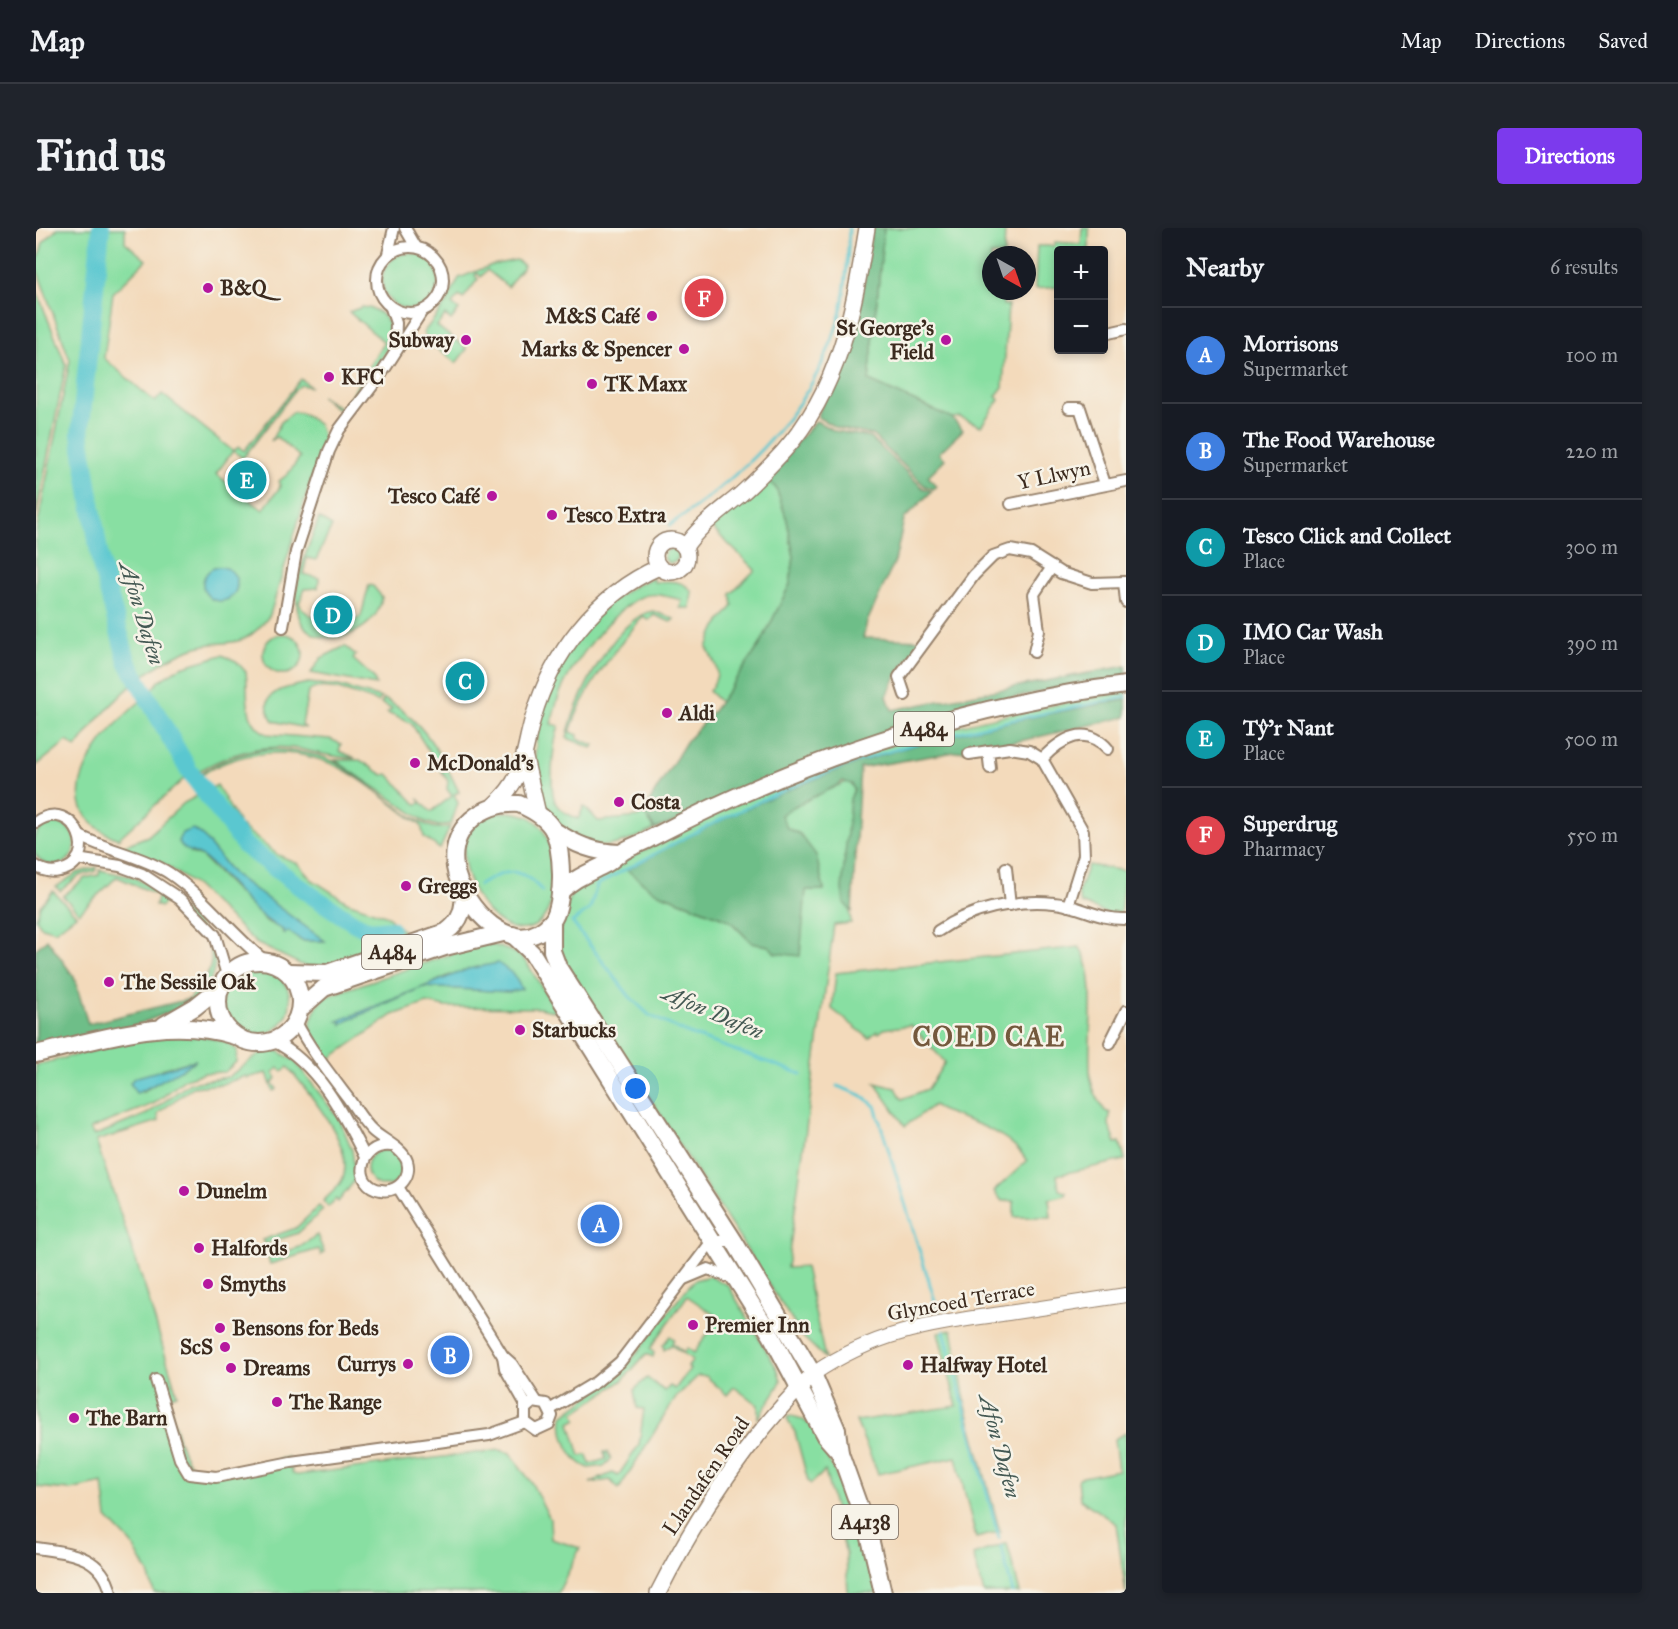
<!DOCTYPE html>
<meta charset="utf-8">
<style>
body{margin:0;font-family:"IM FELL Great Primer",serif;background:#20242c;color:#f1f3f6}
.controls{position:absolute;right:18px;top:18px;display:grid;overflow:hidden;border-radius:6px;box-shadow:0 3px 9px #0003}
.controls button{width:54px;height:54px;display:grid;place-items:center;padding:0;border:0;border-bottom:2px solid #363941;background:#171b24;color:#f1f3f6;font:30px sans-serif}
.compass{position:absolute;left:946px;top:18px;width:54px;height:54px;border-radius:50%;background:#171b24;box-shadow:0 3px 9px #0003;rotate:140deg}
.you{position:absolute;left:600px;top:861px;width:21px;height:21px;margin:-15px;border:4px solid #fff;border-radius:50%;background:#1a73e8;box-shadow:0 0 0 9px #1a73e833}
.badge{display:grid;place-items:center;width:39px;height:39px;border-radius:50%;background:#7c3aed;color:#fff;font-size:20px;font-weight:700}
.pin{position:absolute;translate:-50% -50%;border:3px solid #fff;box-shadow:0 2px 6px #0006}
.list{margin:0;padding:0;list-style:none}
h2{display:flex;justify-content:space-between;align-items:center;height:78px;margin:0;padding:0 24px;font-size:26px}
h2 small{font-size:20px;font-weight:400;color:#9ea1a6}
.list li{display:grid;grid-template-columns:39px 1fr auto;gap:18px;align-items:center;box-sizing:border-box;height:96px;padding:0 24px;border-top:2px solid #363941}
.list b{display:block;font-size:22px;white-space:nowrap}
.list p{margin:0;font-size:20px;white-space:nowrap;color:#9ea1a6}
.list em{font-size:20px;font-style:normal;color:#9ea1a6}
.map{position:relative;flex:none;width:1090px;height:1365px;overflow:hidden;border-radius:6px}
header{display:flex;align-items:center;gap:36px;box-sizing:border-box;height:84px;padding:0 30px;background:#171b24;border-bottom:2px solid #363941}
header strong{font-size:28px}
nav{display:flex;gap:33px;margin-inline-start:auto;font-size:21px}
.intro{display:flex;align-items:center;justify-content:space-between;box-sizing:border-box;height:144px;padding:0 36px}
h1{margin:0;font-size:42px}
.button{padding:15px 27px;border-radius:6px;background:#7c3aed;color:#fff;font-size:21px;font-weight:700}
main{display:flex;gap:36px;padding:0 36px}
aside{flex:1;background:#171b24;border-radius:6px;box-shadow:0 3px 9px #0003}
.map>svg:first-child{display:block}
.green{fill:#88dfa2;stroke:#628460;stroke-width:1.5;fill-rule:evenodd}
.forest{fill:#6ebe88;stroke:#547453;stroke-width:1.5}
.water{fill:#5ac7d0;stroke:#4a7877;stroke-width:1.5}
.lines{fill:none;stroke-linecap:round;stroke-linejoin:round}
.stream{stroke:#5ac7d0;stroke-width:3}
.river{stroke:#5ac7d0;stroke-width:18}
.minor-casing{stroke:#97826c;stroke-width:14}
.tertiary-casing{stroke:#97826c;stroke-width:16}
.secondary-casing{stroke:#97826c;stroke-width:18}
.primary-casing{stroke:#97826c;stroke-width:20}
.trunk-casing{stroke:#97826c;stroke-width:20}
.minor{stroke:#fff;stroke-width:10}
.tertiary{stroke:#fff;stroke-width:14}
.secondary{stroke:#fff;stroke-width:15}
.primary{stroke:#fff;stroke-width:16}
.trunk{stroke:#fff;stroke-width:16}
.poi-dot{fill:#b5179e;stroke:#f7f3e8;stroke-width:2}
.labels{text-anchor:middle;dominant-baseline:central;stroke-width:5;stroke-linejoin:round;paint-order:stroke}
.shield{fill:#f7f3e8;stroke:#73665b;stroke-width:1.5}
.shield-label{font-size:20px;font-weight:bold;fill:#3b2a1e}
.poi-label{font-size:21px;font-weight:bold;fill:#3b2a1e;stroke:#f7f3e8;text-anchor:start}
.street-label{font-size:21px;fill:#3b2a1e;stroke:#f7f3e8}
.water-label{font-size:22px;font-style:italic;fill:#445953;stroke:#f7f3e8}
.district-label{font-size:27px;font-weight:bold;letter-spacing:1.5px;fill:#74593d;stroke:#f7f3e8}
</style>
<header>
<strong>Map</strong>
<nav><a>Map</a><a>Directions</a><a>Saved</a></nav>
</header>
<div class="intro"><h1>Find us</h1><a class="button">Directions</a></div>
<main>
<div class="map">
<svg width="1090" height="1365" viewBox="0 0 1090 1365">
<rect width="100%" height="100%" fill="#f7f3e8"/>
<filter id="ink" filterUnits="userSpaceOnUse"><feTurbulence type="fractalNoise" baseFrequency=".0167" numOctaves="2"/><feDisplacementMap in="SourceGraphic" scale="12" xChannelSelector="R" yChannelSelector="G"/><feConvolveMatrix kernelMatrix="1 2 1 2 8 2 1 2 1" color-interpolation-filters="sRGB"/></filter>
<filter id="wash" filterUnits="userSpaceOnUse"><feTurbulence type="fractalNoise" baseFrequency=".008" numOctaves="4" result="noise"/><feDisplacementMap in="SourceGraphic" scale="24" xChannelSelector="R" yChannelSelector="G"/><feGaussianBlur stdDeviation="1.35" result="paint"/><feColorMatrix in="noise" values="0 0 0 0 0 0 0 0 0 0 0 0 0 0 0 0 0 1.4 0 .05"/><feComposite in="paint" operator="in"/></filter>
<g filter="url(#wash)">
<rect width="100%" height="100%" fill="#f3dabb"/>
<g class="green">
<path d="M22 0H89V14L110 32 77 65 68 130 119 174 126 166 197 223 203 219 208 223 265 151 275 159 265 157 260 161 207 230 197 223 180 246 227 282 244 259 243 253 252 246 264 229 241 209 235 213 245 194 257 184 268 186 283 197 289 215 273 258 234 387C203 429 189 406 149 423 106 441 66 483 40 520L31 513 0 538V305L34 132 0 39 7 15Z"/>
<path d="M848 0H969L968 27H955V63H967V77H972L967 159 960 168 963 172 945 198 924 189 916 190 833 153Z"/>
<path d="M1046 0H1053V22H1023L1022 59 999 61 1001 18H1018L1019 14 1045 16Z"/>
<circle cx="374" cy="53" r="28"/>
<path d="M480 32 488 37 472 59 451 42 445 49 441 45 439 48 442 51 427 71 423 68 416 76 423 82 415 92 409 87 401 98 431 121 420 135 396 117 387 105 411 74 423 50 456 37Z"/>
<path d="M0 61 30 137 0 287Z"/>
<path d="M326 79C337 80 344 83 350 92 365 115 337 140 324 158L326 160 314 176 303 183 285 168 304 180 309 177 348 114 313 84Z"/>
<path d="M729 250 740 260 751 292 758 329 754 356 724 417 684 474 673 463C687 444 680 439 671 419L680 399 697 378 695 366 719 342 674 298Z"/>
<path d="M283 290 296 298 280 332 271 330 267 346 283 350 282 360 269 361 263 375C271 393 294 392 312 396L325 388 333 357 337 358 346 369C342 410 271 428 262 385 255 354 273 319 283 290Z"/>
<circle cx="635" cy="328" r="7"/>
<path d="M617 350 618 354C633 353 647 351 656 364L654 380H644L646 372C633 369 618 363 605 369 576 383 536 436 524 465 520 475 518 486 515 496L523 498C517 514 513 558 519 574 523 583 534 587 542 591L548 578 562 593 602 589 607 584 619 601C585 618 554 630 524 597 518 590 507 581 504 573 481 494 540 376 617 350Z"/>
<path d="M617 383 638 391 635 394 618 387 613 392 607 388C578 424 548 459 534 504L542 507 541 510 558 517 556 520 531 510C537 475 580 388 617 383Z"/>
<circle cx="247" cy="426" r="20"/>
<path d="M309 418 320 427 317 431 338 450 340 457 275 445 285 430Z"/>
<path d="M186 427 200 433 210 444C213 467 206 494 231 506L294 511 305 516 303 523 319 530C299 530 283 525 264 521 226 515 190 526 158 546L153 542 112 467 124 452 145 439Z"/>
<path d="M272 455 303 458 345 470 342 474C324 469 288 451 272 464L266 497 270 500 237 493C218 462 252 460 272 455Z"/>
<path d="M1090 463V472C989 489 885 510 789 547 721 573 655 605 592 641L618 663 693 692 716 715 733 718 770 662H788L779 627 764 606 751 600 744 587C752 581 808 553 813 554L818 560 814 572 811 622 808 629 815 695 798 697 751 1040 769 1039 789 1130 766 1108 526 733C522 706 524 682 540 659 629 611 719 562 816 529 905 499 997 480 1090 463Z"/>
<path d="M109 469 151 548 82 611C0 578 68 504 109 469Z"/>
<path d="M348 471C387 491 405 526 423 564L418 566 422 575 415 596 402 598 390 594 299 532H324L347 547 352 546 380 576 386 575 382 570 395 584 416 568 411 561 412 553 375 495 351 485 356 481 345 476Z"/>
<path d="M235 521C253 523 272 523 290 530 329 546 361 587 396 599 402 601 407 600 414 599L404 621 388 609 385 597C359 580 337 558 310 543 260 515 199 520 154 555L153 553C177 535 205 524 235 521Z"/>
<path d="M181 557 204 597 224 613 242 627 261 635 275 651 311 674 352 688 374 710 292 737 270 739 220 715 160 658 128 636 84 619 112 608 148 575ZM165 606 197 646 288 713H266L251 702 246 705 248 702 231 694 166 629 155 625Z"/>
<path d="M466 584C477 584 488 585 497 591 524 609 529 694 490 701 449 708 402 619 445 592 451 588 460 586 466 584Z"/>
<circle cx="18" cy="616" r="21"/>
<path d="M1052 637 1089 643 1084 686 1074 687 1045 675 1042 665Z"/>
<path d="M61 639 60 643 43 648 24 663 20 659 41 645Z"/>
<path d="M64 642 97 649 135 670 124 679 119 677 122 667 81 649 43 685 27 668 49 650 63 647Z"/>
<path d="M17 663 40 687 19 703 6 699 0 691 4 678Z"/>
<path d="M136 680C147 680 152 686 159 694 188 724 185 751 152 777 153 768 162 761 167 754 192 716 155 702 136 680Z"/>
<path d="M455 716 480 725 491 735 521 784 503 780 409 779 391 775 357 787 292 832C274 805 266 797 288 769L442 717ZM414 747 461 763 388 759Z"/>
<path d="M1043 719C1065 746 1049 819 1055 853 1057 864 1063 873 1069 883L1074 885 1073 897 1080 915 1084 914 1089 932 1021 947 1023 962 1030 964V967L1013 971 1015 989H978V973H966L958 963 991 933C972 902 936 895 904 882L898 877 869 898 839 855 860 860 866 871 892 861 909 834 875 797 848 801 843 805 841 803 833 810 796 781 800 745Z"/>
<circle cx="220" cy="773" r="34"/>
<path d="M152 804 190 814 201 822 200 834 189 844 168 845 149 851 119 875 54 901 58 908 111 886 154 855 192 849 226 824 242 823 258 832 304 892 316 922 320 951 302 974 300 971 292 979 287 973C293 967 302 960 306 952 322 920 270 862 252 839L246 843 243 840 237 845 241 850 236 855 241 861 237 863 231 845 211 850 210 848 186 856 157 859 122 885 123 893 60 913 111 1066 141 1166 132 1169C137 1186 143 1228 157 1239 175 1253 231 1234 252 1229L257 1246 261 1247 464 1222 474 1225 495 1254 514 1291 515 1311 544 1320 522 1365H118L112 1345 96 1316 71 1290 67 1255 34 1262 0 1259V837L115 808ZM160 832 132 847 106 865 126 841Z"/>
<circle cx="349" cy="940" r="18"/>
<path d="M283 978 287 982 262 1005 229 1016 226 1012 260 1000Z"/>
<path d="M281 1007 288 1024 285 1027 283 1021 234 1036 232 1029 264 1019Z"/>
<path d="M673 1048 692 1057 742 1142 745 1153 742 1159 722 1191V1177L698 1159 691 1167 670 1148H662L640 1169 583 1261 574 1252 554 1255 576 1245 582 1248 603 1217 608 1181 601 1180 598 1162 611 1150 629 1163 634 1158 639 1161 654 1141 652 1139 657 1132 635 1117 628 1122 627 1117 634 1108 638 1111 636 1115 648 1124 651 1120 658 1125 683 1090 651 1068 614 1121 618 1125 617 1129 610 1126 587 1152 538 1185 541 1191 534 1195 544 1228 551 1227 554 1236 570 1231 568 1224H571L575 1231 568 1238 553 1240C534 1233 524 1207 527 1188L586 1144 652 1059 659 1052Z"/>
<path d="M916 1102 930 1178 964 1304 940 1310 920 1229 842 1246 820 1193 921 1178 902 1104Z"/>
<path d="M752 1188C762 1188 770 1193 775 1198 781 1204 785 1216 788 1223 812 1268 830 1316 842 1365H812L810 1326 789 1243 775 1256 772 1253 759 1204 752 1193Z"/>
<path d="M1090 1205V1365L1080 1296 1044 1271 1042 1250 1082 1242 1078 1211Z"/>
<path d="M971 1315 984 1365H948L937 1327Z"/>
</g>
<g class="forest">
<path d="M836 0H848L833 153 916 190 927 202 903 225 909 231 892 248 900 258 898 261 889 258 836 207 801 200 781 189 822 98Z"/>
<path d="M780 193 799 203 834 209 887 260 896 263 868 291 859 333 831 394 827 410 887 412 860 448 851 468 856 482 1090 438V450L1051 454 966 472 619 601 607 584 650 514 678 482 724 417 754 356 758 329 751 292 740 260 729 250Z"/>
<path d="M1090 472V489L984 513 824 540 816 684 808 675 806 661 814 571 818 562 816 556 807 553C787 568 763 572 745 587L751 600 764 606 780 627 788 662H770L764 728 739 725 733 718 716 715 693 692 618 663 591 642C655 605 721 574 789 547 884 510 990 489 1090 472Z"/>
<path d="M11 711 38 749 52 796 153 771 152 777 85 803 0 822V721Z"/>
</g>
<g class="water">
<circle cx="184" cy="356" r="17"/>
<path d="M157 601 165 606 197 646 289 713H266L252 703 248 706 247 702C214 686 197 653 168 630 159 623 149 625 142 613L146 605Z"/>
<path d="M462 735 477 746 486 761 473 764 387 759 313 792 306 797V794L302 793 432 741Z"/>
<path d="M160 832C156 836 104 865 100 865L94 855 98 850Z"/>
</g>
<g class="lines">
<g class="stream">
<path d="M634 297C712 244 785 174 806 78 811 52 812 26 813 0"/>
<path d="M137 515 141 512"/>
<path d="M135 524 140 522"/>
<path d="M443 657C470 642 483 636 506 663"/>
<path d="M765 846 653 806 613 787 594 769 536 694 554 681 561 657C636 616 710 576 790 545 886 508 989 489 1090 469"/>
<path d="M801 858 825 867 839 878 903 1086"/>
<path d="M908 1103 963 1310"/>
<path d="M965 1318 977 1365"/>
</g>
<path class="river" d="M65 0 44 206 65 337 91 433 153 543 209 618 275 667 318 695 334 703 355 701"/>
</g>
</g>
<g filter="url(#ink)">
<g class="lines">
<g class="minor-casing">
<g id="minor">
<path d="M369 0 380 19"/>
<circle cx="374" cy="52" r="33"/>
<path d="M352 26 358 0"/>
<path d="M355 80 360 95 359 121"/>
<path d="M1068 106 1090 101"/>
<path d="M1033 180H1044L1069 256"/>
<path d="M975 276 1090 253"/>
<path d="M1088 354 1090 374"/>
<path d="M247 399 260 324 293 223 303 202 346 145 386 83"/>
<path d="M998 424 1003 403 998 366 1016 339"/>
<path d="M869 467 863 449 938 347 957 328 974 322 995 326 1025 345 1056 355 1090 354"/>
<path d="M952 523 954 540"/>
<path d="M933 526 974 520 993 523 1006 531 1047 603 1048 627 1032 678"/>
<path d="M1006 531C1026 510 1050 496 1072 521"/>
<path d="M0 594C39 567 66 635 23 643 14 645 7 643 0 638"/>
<path d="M44 608C73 623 106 628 133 645 169 669 194 705 228 732"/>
<path d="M41 631 84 638 106 646 144 671 179 707 191 747"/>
<path d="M970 640 974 677"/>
<path d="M902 703C933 681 981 671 1018 675 1044 677 1062 692 1090 691"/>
<path d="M260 794C274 821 293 845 312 870 320 881 327 894 337 903 347 912 366 920 371 933 376 949 362 965 345 962 316 958 322 915 355 918"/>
<path d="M237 813C281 834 308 887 329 929"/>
<path d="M1074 815 1090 783"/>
<path d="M362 959 467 1128 476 1136 501 1174"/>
<path d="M648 1051 672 1041 698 1051"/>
<path d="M467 1128 469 1140 489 1175V1194L500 1202 513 1196 516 1188 510 1176 497 1174 490 1180"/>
<path d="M120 1152 144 1231 153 1246 180 1249 255 1234 453 1207 489 1194"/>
<path d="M515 1181 560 1154 584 1134 676 1013H698"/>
<path d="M0 1320C33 1325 66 1326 75 1365"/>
</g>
</g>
<g class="tertiary-casing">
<path id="tertiary" d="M777 1146C842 1102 897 1096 972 1085 1011 1079 1051 1073 1090 1067"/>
</g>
<g class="secondary-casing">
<g id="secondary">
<circle cx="635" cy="328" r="16"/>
<path d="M649 319C664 297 685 283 705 266 720 253 734 238 747 224 804 161 818 80 831 0"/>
<path d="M489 530 502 586"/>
<path d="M458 577C490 549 486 527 497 490 516 425 560 367 623 339"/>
<path d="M622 1365C661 1288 710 1213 771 1152"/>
</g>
</g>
<g class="primary-casing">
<g id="primary">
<path d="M517 602C540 617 557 624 584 625"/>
<path d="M524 664C538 650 553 645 570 636 576 633 579 628 585 625 593 619 604 616 613 611 760 534 924 477 1090 457"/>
<circle cx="223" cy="774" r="41"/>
<path d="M252 744 291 745 410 704C426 693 428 680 428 661"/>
<path d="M264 781 288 760 409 719 467 705"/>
<path d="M128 797 159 779 184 759"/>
<path d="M0 826C67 811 131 787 199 808"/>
</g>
</g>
<g class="trunk-casing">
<g id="trunk">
<path d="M483 576C496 582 508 588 516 600 527 617 529 676 516 693 479 737 425 678 419 639 413 599 447 574 483 576Z"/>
<path d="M516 693V723L522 739 698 1013 777 1146 801 1202 804 1225 833 1306 847 1365"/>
<path d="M477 707 496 725 735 1107 789 1208 804 1225"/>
</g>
</g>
<use href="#minor" class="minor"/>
<use href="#tertiary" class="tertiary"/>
<use href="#secondary" class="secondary"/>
<use href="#primary" class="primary"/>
<use href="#trunk" class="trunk"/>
</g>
</g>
<g class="poi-dot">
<circle cx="172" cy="60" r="6"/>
<circle cx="616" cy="88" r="6"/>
<circle cx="430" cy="112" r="6"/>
<circle cx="910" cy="112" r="6"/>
<circle cx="648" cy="121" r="6"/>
<circle cx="293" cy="149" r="6"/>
<circle cx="556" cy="156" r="6"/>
<circle cx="456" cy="268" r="6"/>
<circle cx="516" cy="287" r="6"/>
<circle cx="631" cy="485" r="6"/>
<circle cx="379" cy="535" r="6"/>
<circle cx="583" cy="574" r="6"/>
<circle cx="370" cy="658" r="6"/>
<circle cx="73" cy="754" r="6"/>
<circle cx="484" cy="802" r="6"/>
<circle cx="148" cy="963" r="6"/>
<circle cx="163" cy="1020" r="6"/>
<circle cx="172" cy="1056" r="6"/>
<circle cx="657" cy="1097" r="6"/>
<circle cx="184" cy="1100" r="6"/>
<circle cx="189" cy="1119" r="6"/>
<circle cx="372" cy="1136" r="6"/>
<circle cx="872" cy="1137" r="6"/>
<circle cx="195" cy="1140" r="6"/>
<circle cx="241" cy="1174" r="6"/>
<circle cx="38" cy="1190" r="6"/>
</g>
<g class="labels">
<g class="shield">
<rect x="858" y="484" width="60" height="34" rx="4.5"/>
<rect x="326" y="707" width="60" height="34" rx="4.5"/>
<rect x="796" y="1277" width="66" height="34" rx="4.5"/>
</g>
<g class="shield-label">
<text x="888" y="501">A484</text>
<text x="356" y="724">A484</text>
<text x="829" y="1294">A4138</text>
</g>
<g class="poi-label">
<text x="184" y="60">B&amp;Q</text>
<text x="604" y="88" text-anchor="end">M&amp;S Café</text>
<text x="898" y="100" text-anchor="end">St George's<tspan x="898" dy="24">Field</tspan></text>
<text x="418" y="112" text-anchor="end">Subway</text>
<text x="636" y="121" text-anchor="end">Marks &amp; Spencer</text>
<text x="305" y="149">KFC</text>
<text x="568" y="156">TK Maxx</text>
<text x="444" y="268" text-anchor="end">Tesco Café</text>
<text x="528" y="287">Tesco Extra</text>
<text x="643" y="485">Aldi</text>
<text x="391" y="535">McDonald's</text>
<text x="595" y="574">Costa</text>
<text x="382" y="658">Greggs</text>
<text x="85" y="754">The Sessile Oak</text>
<text x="496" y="802">Starbucks</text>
<text x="160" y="963">Dunelm</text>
<text x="175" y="1020">Halfords</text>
<text x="184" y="1056">Smyths</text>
<text x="669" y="1097">Premier Inn</text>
<text x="196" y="1100">Bensons for Beds</text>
<text x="177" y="1119" text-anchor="end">ScS</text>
<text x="360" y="1136" text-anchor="end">Currys</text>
<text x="884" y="1137">Halfway Hotel</text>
<text x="207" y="1140">Dreams</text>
<text x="253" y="1174">The Range</text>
<text x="50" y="1190">The Barn</text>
</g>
<g class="street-label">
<text transform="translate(1018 247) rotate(-12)">Y Llwyn</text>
<text transform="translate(925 1073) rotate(-10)">Glyncoed Terrace</text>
<text transform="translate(670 1248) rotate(-56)">Llandafen Road</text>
</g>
<g class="water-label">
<text transform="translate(106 385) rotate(73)">Afon Dafen</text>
<text transform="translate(677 784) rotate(23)">Afon Dafen</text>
<text transform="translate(964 1218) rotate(75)">Afon Dafen</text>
</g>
<g class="district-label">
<text x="953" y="808">COED CAE</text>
</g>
</g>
</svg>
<div class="controls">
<button>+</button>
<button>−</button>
</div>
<svg class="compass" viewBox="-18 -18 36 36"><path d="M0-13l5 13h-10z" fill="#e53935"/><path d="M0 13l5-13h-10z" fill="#9ea1a6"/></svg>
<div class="you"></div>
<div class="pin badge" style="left:564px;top:996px;background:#3f7fe0">A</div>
<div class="pin badge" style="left:414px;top:1127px;background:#3f7fe0">B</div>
<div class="pin badge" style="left:429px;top:453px;background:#0f9aa8">C</div>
<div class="pin badge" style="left:297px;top:387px;background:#0f9aa8">D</div>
<div class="pin badge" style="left:211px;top:252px;background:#0f9aa8">E</div>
<div class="pin badge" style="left:668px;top:70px;background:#e0444e">F</div>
</div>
<aside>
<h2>Nearby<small>6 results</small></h2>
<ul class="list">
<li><span class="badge" style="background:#3f7fe0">A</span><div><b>Morrisons</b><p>Supermarket</p></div><em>100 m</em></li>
<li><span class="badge" style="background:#3f7fe0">B</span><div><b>The Food Warehouse</b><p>Supermarket</p></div><em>220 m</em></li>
<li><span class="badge" style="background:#0f9aa8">C</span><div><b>Tesco Click and Collect</b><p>Place</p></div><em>300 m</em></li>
<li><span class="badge" style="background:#0f9aa8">D</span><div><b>IMO Car Wash</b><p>Place</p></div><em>390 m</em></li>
<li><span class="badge" style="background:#0f9aa8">E</span><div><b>Tŷ'r Nant</b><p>Place</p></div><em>500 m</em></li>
<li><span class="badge" style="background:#e0444e">F</span><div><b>Superdrug</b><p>Pharmacy</p></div><em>550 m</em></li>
</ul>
</aside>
</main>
